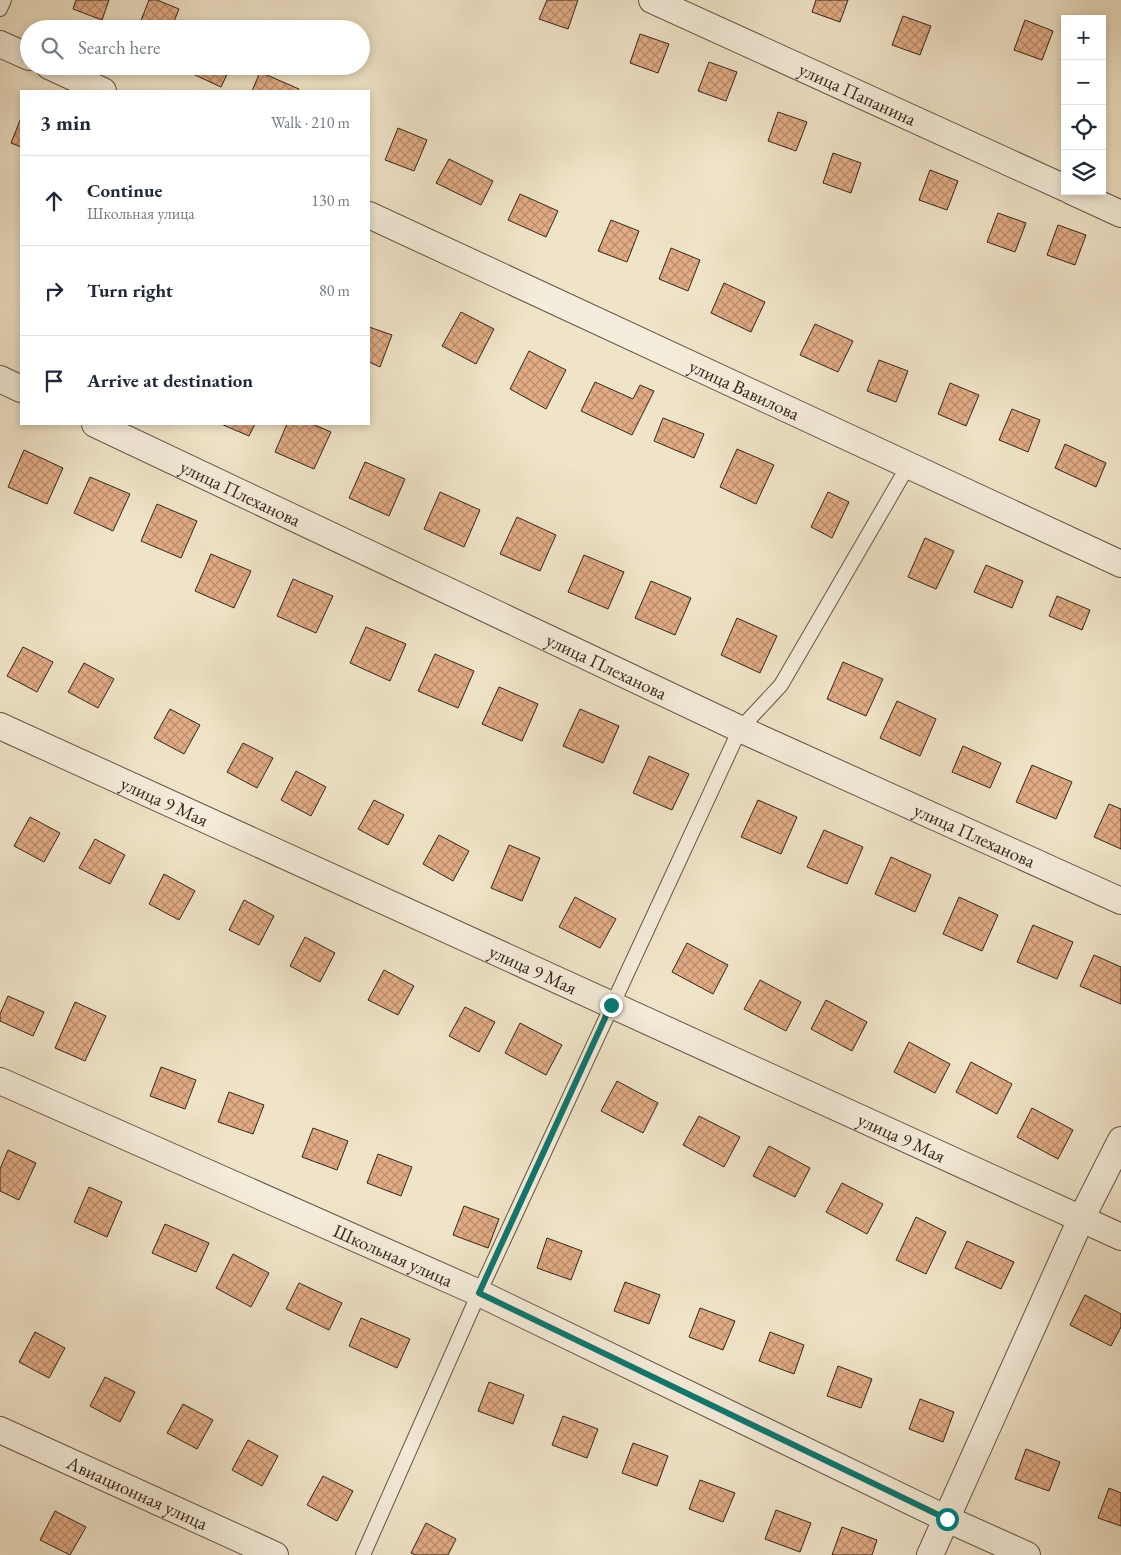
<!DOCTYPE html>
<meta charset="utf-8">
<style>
body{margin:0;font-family:"EB Garamond",serif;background:#f6f6f7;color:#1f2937}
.controls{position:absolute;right:15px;top:15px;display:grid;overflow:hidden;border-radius:0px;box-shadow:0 2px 8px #0003}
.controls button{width:45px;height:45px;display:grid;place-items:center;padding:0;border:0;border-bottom:1px solid #e0e1e3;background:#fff;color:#1f2937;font:25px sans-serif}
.stop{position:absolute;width:15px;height:15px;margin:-11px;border:4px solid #0f766e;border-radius:50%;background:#fff}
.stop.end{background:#0f766e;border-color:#fff;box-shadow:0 1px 5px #0008}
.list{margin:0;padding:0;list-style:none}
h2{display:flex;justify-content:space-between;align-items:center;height:65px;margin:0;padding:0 20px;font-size:21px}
h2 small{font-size:16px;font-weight:400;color:#747a83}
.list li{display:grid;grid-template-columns:32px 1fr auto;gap:15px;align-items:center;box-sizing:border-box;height:90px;padding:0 20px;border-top:1px solid #e0e1e3}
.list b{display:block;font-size:19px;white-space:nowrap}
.list p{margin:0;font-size:16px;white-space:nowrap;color:#747a83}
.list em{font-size:16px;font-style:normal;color:#747a83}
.icon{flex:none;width:28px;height:28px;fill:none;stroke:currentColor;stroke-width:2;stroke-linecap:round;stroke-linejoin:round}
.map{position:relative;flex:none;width:1121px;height:1555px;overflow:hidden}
.search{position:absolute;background:#fff;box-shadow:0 2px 8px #0003;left:20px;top:20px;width:350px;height:55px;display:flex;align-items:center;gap:12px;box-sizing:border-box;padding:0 18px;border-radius:28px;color:#747a83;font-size:19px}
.panel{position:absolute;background:#fff;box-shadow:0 2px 8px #0003;left:20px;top:90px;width:350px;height:335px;border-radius:0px}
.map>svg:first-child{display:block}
.building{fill:url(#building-cross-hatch);stroke:#362619}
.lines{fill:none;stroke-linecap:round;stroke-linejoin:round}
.lane-casing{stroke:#645645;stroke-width:16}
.street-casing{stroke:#645645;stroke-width:28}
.lane{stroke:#f5eddb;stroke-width:14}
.street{stroke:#f5eddb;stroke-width:26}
.route{stroke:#0f766e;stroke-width:6}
.labels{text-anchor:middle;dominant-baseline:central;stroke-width:4;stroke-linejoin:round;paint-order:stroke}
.street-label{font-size:19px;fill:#362619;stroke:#f5eddb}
</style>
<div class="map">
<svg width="1121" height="1555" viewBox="0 0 1121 1555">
<defs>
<pattern id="building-cross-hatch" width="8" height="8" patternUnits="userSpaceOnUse" patternTransform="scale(1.25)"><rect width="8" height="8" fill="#e2ac85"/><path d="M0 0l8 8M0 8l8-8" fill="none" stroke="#b88c6c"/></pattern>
</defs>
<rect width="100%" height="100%" fill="#f0e4c8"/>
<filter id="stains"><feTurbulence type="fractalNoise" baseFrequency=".004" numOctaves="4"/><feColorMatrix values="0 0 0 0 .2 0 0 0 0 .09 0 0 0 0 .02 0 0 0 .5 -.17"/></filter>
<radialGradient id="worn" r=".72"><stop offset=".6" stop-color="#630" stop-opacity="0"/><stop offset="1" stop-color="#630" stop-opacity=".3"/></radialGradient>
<g class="building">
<path d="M76 0H109L102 20 73 9Z"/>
<path d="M149 0H157L179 9 171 29 138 28Z"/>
<path d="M547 0H578L568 29 539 19Z"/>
<path d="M816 0H848L840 22 812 12Z"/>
<path d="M903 16 931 26 920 55 892 45Z"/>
<path d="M1025 20 1053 31 1042 60 1014 50Z"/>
<path d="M640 34 669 44 658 73 630 63Z"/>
<path d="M709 62 737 72 726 101 698 91Z"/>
<path d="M183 66H231L221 87 182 69Z"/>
<path d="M260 72 299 89 298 91H252Z"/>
<path d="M778 112 807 122 796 151 768 141Z"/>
<path d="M21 118V147L11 143Z"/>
<path d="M398 128 427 140 414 171 385 160Z"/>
<path d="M833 153 861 163 851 193 823 183Z"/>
<path d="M449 159 493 181 481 205 436 183Z"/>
<path d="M930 170 958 181 947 210 919 200Z"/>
<path d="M520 194 558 211 546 237 508 220Z"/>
<path d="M998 213 1026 223 1015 252 987 242Z"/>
<path d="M611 220 639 231 627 262 598 251Z"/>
<path d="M1058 225 1086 235 1075 265 1047 255Z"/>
<path d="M671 248 700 260 688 291 659 279Z"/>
<path d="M724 283 765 302 751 332 711 313Z"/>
<path d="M461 312 494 329 476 364 442 346Z"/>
<path d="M815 324 853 341 838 372 800 355Z"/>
<path d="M369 327 392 335 380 367 369 362Z"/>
<path d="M529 351 566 370 546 409 510 389Z"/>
<path d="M879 360 908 371 896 402 867 391Z"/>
<path d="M595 382 633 399 640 385 654 391 632 435 581 411Z"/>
<path d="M950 383 979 395 966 426 938 414Z"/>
<path d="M1012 409 1040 420 1028 452 999 440Z"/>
<path d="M663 418 704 434 694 458 654 441Z"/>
<path d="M221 424H255L249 436Z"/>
<path d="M287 424H312L331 432 314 469 275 452Z"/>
<path d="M1065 444 1106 463 1096 487 1055 468Z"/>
<path d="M737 449 774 465 756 504 720 487Z"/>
<path d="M24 450 63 468 47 504 8 487Z"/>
<path d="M365 462 405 479 389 516 349 498Z"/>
<path d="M90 477 130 494 113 531 74 513Z"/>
<path d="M440 492 480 510 464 547 424 529Z"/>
<path d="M828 492 849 502 832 538 811 527Z"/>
<path d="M157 504 197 521 181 558 141 541Z"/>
<path d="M517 517 556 535 540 571 500 554Z"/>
<path d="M925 538 954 551 936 589 908 577Z"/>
<path d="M211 554 251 571 234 608 195 591Z"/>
<path d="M584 555 624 572 608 609 568 592Z"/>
<path d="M986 565 1023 581 1012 608 974 592Z"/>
<path d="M293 579 333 596 316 633 277 616Z"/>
<path d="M651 581 691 598 675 635 635 618Z"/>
<path d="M1057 596 1090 610 1082 630 1049 616Z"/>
<path d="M737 618 777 636 760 673 721 655Z"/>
<path d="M366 627 406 644 390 681 350 663Z"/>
<path d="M23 647 53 662 37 692 7 676Z"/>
<path d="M435 654 474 671 458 708 418 691Z"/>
<path d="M843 662 883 679 866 716 827 699Z"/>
<path d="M84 663 114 679 98 708 68 692Z"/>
<path d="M499 687 538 704 522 741 482 724Z"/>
<path d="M897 701 936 719 920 756 880 738Z"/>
<path d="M170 709 200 725 184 754 154 738Z"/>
<path d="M580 709 619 726 603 763 563 746Z"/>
<path d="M243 743 273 758 257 788 227 772Z"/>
<path d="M963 746 1001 763 990 788 952 772Z"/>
<path d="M649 756 689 774 672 810 633 793Z"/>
<path d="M1032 765 1072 782 1056 819 1016 802Z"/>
<path d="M296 771 326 787 311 816 281 800Z"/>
<path d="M374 800 404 815 388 845 358 829Z"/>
<path d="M758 800 797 817 781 854 741 837Z"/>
<path d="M1109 804 1121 809V849L1094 837Z"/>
<path d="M30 817 60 833 44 862 14 846Z"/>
<path d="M824 830 863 847 847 884 807 867Z"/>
<path d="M439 835 469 851 453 881 423 864Z"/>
<path d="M95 839 125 855 110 884 79 868Z"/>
<path d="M509 845 540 858 522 901 491 888Z"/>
<path d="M891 857 931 875 915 912 875 894Z"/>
<path d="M164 874 195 891 179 920 149 904Z"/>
<path d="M575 897 616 919 600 948 559 927Z"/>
<path d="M959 897 998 915 982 951 943 934Z"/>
<path d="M244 900 274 916 259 945 229 930Z"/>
<path d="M1033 925 1073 942 1057 979 1017 962Z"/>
<path d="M305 937 335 953 320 982 290 966Z"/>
<path d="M687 943 728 965 713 994 672 972Z"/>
<path d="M1094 955 1121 967V1004L1080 986Z"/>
<path d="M384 970 414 986 398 1015 368 1000Z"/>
<path d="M760 980 801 1002 786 1031 744 1009Z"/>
<path d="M8 996 44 1012 33 1036 0 1021V1014Z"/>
<path d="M826 1000 867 1022 852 1051 811 1029Z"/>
<path d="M75 1002 106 1016 85 1061 55 1048Z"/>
<path d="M465 1007 495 1022 479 1052 449 1036Z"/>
<path d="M520 1023 562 1045 546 1075 505 1053Z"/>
<path d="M909 1042 950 1064 935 1093 894 1072Z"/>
<path d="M971 1062 1012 1084 997 1114 956 1092Z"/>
<path d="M161 1067 196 1080 185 1109 150 1096Z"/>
<path d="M617 1081 658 1103 643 1133 601 1111Z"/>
<path d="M229 1092 264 1105 253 1134 218 1122Z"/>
<path d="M1032 1108 1073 1130 1058 1159 1017 1137Z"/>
<path d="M699 1116 740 1137 724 1167 683 1145Z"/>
<path d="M313 1128 348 1141 337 1170 302 1157Z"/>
<path d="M769 1146 810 1168 795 1197 753 1176Z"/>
<path d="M8 1150 36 1163 19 1200 0 1191V1169Z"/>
<path d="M378 1154 412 1167 401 1196 367 1183Z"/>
<path d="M842 1183 883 1204 867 1234 826 1212Z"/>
<path d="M89 1187 122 1202 107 1237 74 1222Z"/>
<path d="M464 1206 499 1219 488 1248 453 1235Z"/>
<path d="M916 1217 946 1232 926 1274 896 1260Z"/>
<path d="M165 1224 209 1243 196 1272 152 1253Z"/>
<path d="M547 1238 582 1251 571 1280 537 1268Z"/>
<path d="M967 1241 1014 1262 1001 1289 955 1268Z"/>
<path d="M233 1254 269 1273 251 1307 216 1288Z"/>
<path d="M625 1282 660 1295 649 1324 614 1311Z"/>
<path d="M299 1283 342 1303 329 1330 286 1309Z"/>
<path d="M1085 1295 1121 1314V1327L1111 1346 1070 1325Z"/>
<path d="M700 1308 735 1321 723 1350 689 1337Z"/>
<path d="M361 1318 410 1339 397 1368 349 1346Z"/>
<path d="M35 1332 65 1348 49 1378 19 1362Z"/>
<path d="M770 1332 804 1345 794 1374 759 1361Z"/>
<path d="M838 1366 872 1379 861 1408 827 1396Z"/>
<path d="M105 1377 135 1392 120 1422 90 1406Z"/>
<path d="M489 1382 524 1395 513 1424 478 1411Z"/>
<path d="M920 1399 954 1412 943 1442 909 1429Z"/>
<path d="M183 1404 213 1420 197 1449 167 1433Z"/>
<path d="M563 1416 598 1429 587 1458 552 1445Z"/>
<path d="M248 1440 278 1456 262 1486 232 1470Z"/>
<path d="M633 1443 668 1456 657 1486 622 1473Z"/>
<path d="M1026 1449 1060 1462 1049 1491 1015 1479Z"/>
<path d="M323 1476 353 1491 337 1521 307 1505Z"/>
<path d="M700 1480 735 1493 723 1522 689 1509Z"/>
<path d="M1109 1488 1121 1493V1526L1098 1518Z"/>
<path d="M776 1510 811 1523 800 1552 765 1539Z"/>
<path d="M55 1511 86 1527 70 1555 40 1540Z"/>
<path d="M426 1523 456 1539 448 1555H415L411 1553Z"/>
<path d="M842 1527 877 1540 872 1555H832Z"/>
</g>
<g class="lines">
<g class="lane-casing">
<g id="lane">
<path d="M0 9 4 0"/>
<path d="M363 1555 479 1293 740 729 781 685 908 466"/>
</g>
</g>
<g class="street-casing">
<g id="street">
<path id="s1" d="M652 0 1065 188"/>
<path d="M0 44 29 57"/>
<path d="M49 66 103 91"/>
<path d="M1071 191 1121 214"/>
<path id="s2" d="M369 215 1121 564"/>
<path d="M0 379 21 389"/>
<path id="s3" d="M95 424 740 729 1121 901"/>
<path id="s4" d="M0 726 1121 1237"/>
<path id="s5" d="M0 1081 479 1293 947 1519 1027 1555"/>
<path id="s6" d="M0 1430 275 1555"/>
<path d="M930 1555 1081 1219 1121 1140"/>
</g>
</g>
<use href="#lane" class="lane"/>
<use href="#street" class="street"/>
</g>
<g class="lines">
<path class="route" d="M611 1005 479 1293 947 1519"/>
</g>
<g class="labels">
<g class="street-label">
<text stroke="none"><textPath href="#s1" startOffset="226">улица Папанина</textPath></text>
<text stroke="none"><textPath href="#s2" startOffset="414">улица Вавилова</textPath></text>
<text stroke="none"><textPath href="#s3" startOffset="161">улица Плеханова</textPath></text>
<text stroke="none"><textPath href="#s3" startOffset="566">улица Плеханова</textPath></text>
<text stroke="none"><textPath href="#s4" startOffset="181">улица 9 Мая</textPath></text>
<text stroke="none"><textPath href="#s3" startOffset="971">улица Плеханова</textPath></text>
<text stroke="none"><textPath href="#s4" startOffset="586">улица 9 Мая</textPath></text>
<text stroke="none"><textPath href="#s4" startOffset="991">улица 9 Мая</textPath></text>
<text stroke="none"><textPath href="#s5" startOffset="430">Школьная улица</textPath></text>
<text stroke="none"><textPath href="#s6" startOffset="151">Авиационная улица</textPath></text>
</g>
</g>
<rect width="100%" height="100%" filter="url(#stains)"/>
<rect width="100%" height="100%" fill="url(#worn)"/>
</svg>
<div class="controls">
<button>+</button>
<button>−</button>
<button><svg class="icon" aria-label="locate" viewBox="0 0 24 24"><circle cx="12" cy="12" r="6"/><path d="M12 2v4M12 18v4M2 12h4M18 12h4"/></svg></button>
<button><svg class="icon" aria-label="layers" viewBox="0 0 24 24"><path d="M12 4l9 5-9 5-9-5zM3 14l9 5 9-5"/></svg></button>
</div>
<div class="stop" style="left:947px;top:1519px"></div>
<div class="stop end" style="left:611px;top:1005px"></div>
<div class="search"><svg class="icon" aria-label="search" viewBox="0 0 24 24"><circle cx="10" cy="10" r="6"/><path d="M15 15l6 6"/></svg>Search here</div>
<section class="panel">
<h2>3 min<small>Walk · 210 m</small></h2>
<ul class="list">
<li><svg class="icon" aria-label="ahead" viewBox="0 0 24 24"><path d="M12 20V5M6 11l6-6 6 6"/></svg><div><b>Continue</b><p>Школьная улица</p></div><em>130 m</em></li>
<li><svg class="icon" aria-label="right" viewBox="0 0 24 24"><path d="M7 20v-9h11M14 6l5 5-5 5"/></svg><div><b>Turn right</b></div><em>80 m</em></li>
<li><svg class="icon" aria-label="arrive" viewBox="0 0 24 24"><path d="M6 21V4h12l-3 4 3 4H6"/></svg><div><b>Arrive at destination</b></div></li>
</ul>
</section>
</div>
